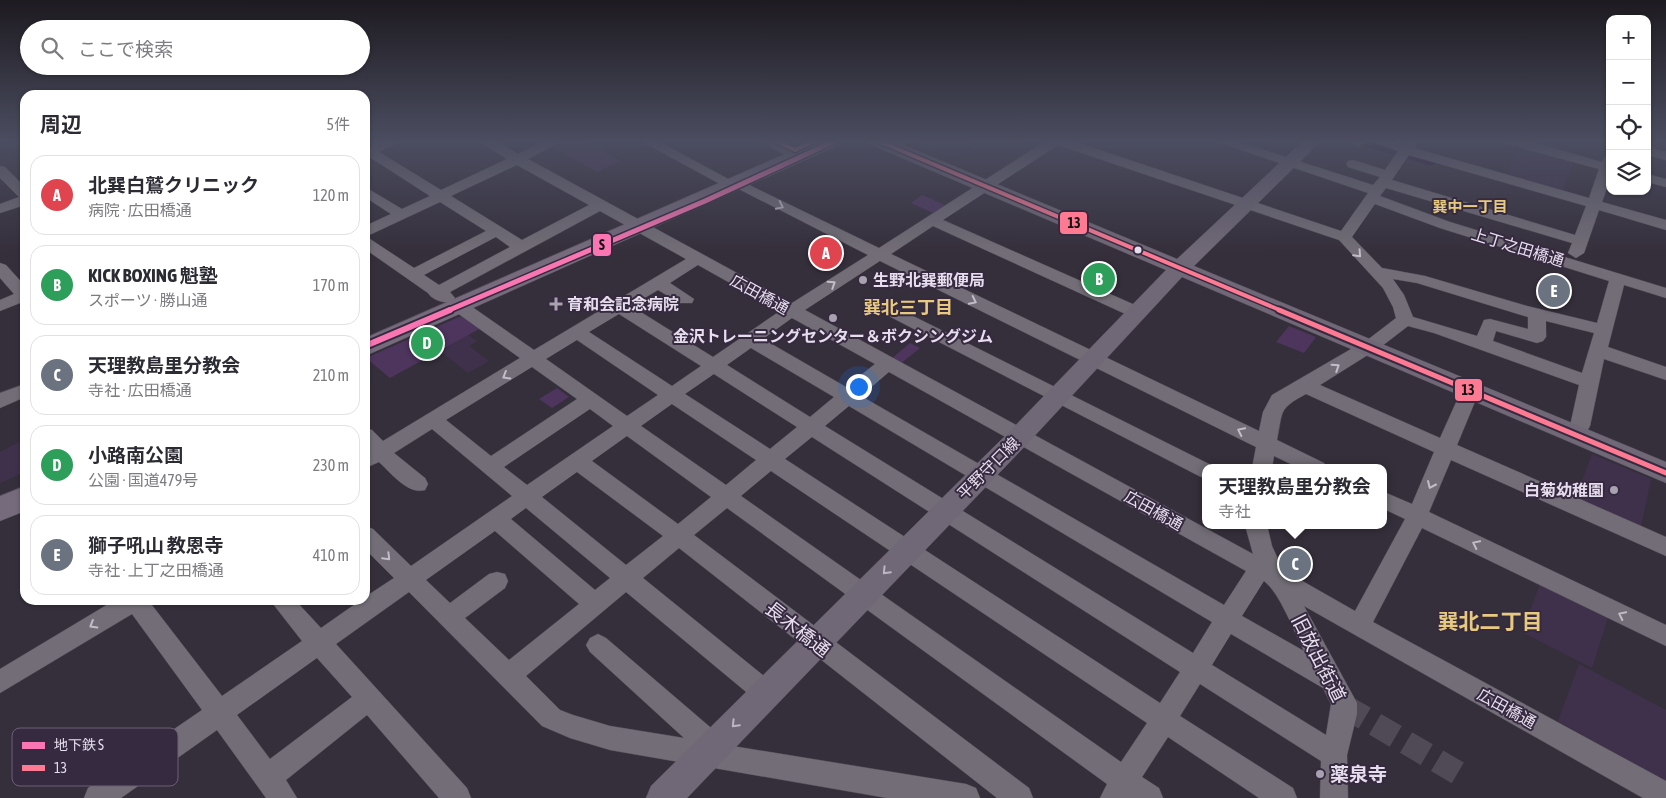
<!DOCTYPE html>
<html lang="ja">
<meta charset="utf-8">
<style>
body{margin:0;font-family:"Asap Condensed","Noto Sans JP",sans-serif;background:#f7f7f7;color:#2b2b33}
.controls{position:absolute;right:15px;top:15px;display:grid;overflow:hidden;border-radius:10px;box-shadow:0 1px 4px #0004}
.controls button{width:45px;height:45px;display:grid;place-items:center;padding:0;border:0;border-bottom:1px solid #e1e1e2;background:#fff;color:#2b2b33;font:25px sans-serif}
.you{position:absolute;left:858px;top:386px;width:18px;height:18px;margin:-12px;border:4px solid #fff;border-radius:50%;background:#1a73e8;box-shadow:0 0 0 8px #1a73e833}
.badge{display:grid;place-items:center;width:32px;height:32px;border-radius:50%;background:#63606b;color:#fff;font-size:16px;font-weight:700}
.pin{position:absolute;translate:-50% -50%;border:2px solid #fff;box-shadow:0 1px 5px #0006}
.popup{position:absolute;left:1202px;top:464px;width:185px;height:65px;box-sizing:border-box;display:grid;place-content:center;border-radius:10px;background:#fff;filter:drop-shadow(0 1px 4px #0005);font-size:16px;white-space:nowrap;color:#7c7c81}
.popup b{font-size:19px;color:#2b2b33}
.popup::after{content:'';position:absolute;left:50%;top:100%;margin-left:-10px;border:10px solid transparent;border-top-color:#fff}
.list{margin:0;padding:0;list-style:none}
h2{display:flex;justify-content:space-between;align-items:center;height:65px;margin:0;padding:0 20px;font-size:21px}
h2 small{font-size:16px;font-weight:400;color:#7c7c81}
.list li{display:grid;grid-template-columns:32px 1fr auto;gap:15px;align-items:center;box-sizing:border-box;height:80px;margin:0 10px 10px;padding:0 10px;border:1px solid #e1e1e2;border-radius:15px}
.list b{display:block;font-size:19px;white-space:nowrap}
.list p{margin:0;font-size:16px;white-space:nowrap;color:#7c7c81}
.list em{font-size:16px;font-style:normal;color:#7c7c81}
.icon{flex:none;width:28px;height:28px;fill:none;stroke:currentColor;stroke-width:2;stroke-linecap:round;stroke-linejoin:round}
.map{position:relative;flex:none;width:1666px;height:798px;overflow:hidden}
.search{position:absolute;background:#fff;box-shadow:0 1px 4px #0004;left:20px;top:20px;width:350px;height:55px;display:flex;align-items:center;gap:12px;box-sizing:border-box;padding:0 18px;border-radius:28px;color:#7c7c81;font-size:19px}
.panel{position:absolute;background:#fff;box-shadow:0 1px 4px #0004;left:20px;top:90px;width:350px;height:515px;border-radius:15px}
.map>svg:first-child{display:block}
.built{fill:#3f314b}
.green{fill:#4d355e}
.lines{fill:none;stroke-linecap:round;stroke-linejoin:round}
.river{fill:#290b3a;fill-rule:evenodd}
.minor-tunnel{stroke:#504956;stroke-width:24;stroke-dasharray:24 12;stroke-linecap:butt}
.minor-casing{stroke:#524b56;stroke-width:1}
.major-casing{stroke:#524b56;stroke-width:1}
.highway-casing{stroke:#524b56;stroke-width:1}
.minor{fill:#726d76;fill-rule:evenodd}
.major{fill:#706876;fill-rule:evenodd}
.highway{fill:#756b7c;fill-rule:evenodd}
.bus-1-far1-casing{stroke:#362a40;stroke-width:7}
.bus-1-casing{stroke:#362a40;stroke-width:9}
.bus-1-far1{stroke:#fe7a93;stroke-width:4}
.bus-1{stroke:#fe7a93;stroke-width:5}
.metro-1-far1-casing{stroke:#362a40;stroke-width:8}
.metro-1-casing{stroke:#362a40;stroke-width:10}
.metro-1-far1{stroke:#fa76b3;stroke-width:5}
.metro-1{stroke:#fa76b3;stroke-width:6}
.oneway{stroke:#c3bcc9}
.oneway2{stroke:#bdb5c3}
.bus-dot{fill:#e6deed;stroke:#362a40;stroke-width:2}
.poi-dot{fill:#a8a1af;stroke:#362a40;stroke-width:2}
.labels{text-anchor:middle;dominant-baseline:central;stroke-width:4;stroke-linejoin:round;paint-order:stroke}
.far-neighbourhood-label{font-size:15px;font-weight:bold;fill:#e7ca7f;stroke:#362a40}
.street-label{font-size:16px;fill:#e6deed;stroke:#362a40}
.poi-label{font-size:16px;font-weight:bold;fill:#e6deed;stroke:#362a40;text-anchor:start}
.neighbourhood-label{font-size:18px;font-weight:bold;fill:#e7ca7f;stroke:#362a40}
.near-street-label{font-size:19px;fill:#e6deed;stroke:#362a40}
.near-poi-label{font-size:19px;font-weight:bold;fill:#e6deed;stroke:#362a40;text-anchor:start}
.near-neighbourhood-label{font-size:21px;font-weight:bold;fill:#e7ca7f;stroke:#362a40}
.key{fill:#362a40;stroke:#6b6074;stroke-width:1}
.key-label{font-size:14px;fill:#e6deed}
.line-badge{stroke:#362a40;stroke-width:2}
.pale-badge-label{font-size:14px;text-anchor:middle;font-weight:bold;fill:#111}
</style>
<div class="map">
<svg width="1666" height="798" viewBox="0 0 1666 798">
<rect width="100%" height="100%" fill="#352f3b"/>
<g class="built">
<path d="M912 140H978L951 158 911 141Z"/>
<path d="M1520 147 1574 161 1562 192 1506 176Z"/>
<path d="M468 335 477 341 469 346 489 361 468 373 440 351Z"/>
<path d="M25 439V472L0 483V452Z"/>
<path d="M1592 454 1651 479 1640 531 1574 502Z"/>
<path d="M1540 584 1608 617 1592 668 1522 632Z"/>
<path d="M1579 664 1666 710V781L1558 721Z"/>
</g>
<g class="green">
<path d="M567 140H584L620 161 597 172 553 147Z"/>
<path d="M922 195 945 205 933 213 911 203Z"/>
<path d="M465 316 481 328 390 378 366 358 459 317Z"/>
<path d="M1289 326 1316 337 1304 353 1276 342Z"/>
<path d="M910 343 920 348 899 365 890 360Z"/>
<path d="M557 388 569 397 552 408 539 399Z"/>
</g>
<g class="lines">
<path class="river" d="M1353 140H1381L1435 156 1438 160 1435 164 1429 165 1355 144Z"/>
<path class="minor-tunnel" d="M1344 706 1463 776"/>
<g class="minor-casing">
<g id="minor">
<path d="M383 140H402L379 152 441 190 507 159 477 140H494L518 154 546 140H564L528 159 792 303 868 255 729 184H720L639 140H656L732 181H741L879 248 1047 140H1070L1341 231 1368 193 1212 140H1233L1373 185 1380 177 1348 167 1346 164 1348 161 1353 160 1385 170 1398 151 1367 140H1389L1403 144 1406 140H1419L1414 148 1589 198 1599 169 1503 143 1502 140H1525L1602 162 1605 156 1610 155V179L1602 202 1666 220V230L1599 210 1584 253 1576 258 1568 253 1572 243 1386 188 1380 196 1450 222 1666 288V298L1624 285 1608 347 1666 367V380L1604 359 1590 426 1587 431 1580 433 1573 431 1570 426 1579 385 1434 333 1408 326 1382 346 1320 385 1440 438 1463 387 1470 386 1477 387 1479 392 1457 445 1666 537V556L1451 460 1429 512 1666 625V646L1422 528 1373 622 1666 781V798H1643L1304 606 1357 703V714L1347 755 1348 798H1320L1321 761 1200 684 1180 716 1293 788 1297 798H1259L1168 737 1142 777 1159 788 1163 798H1100L1107 784 727 508 694 535 1029 788 1033 798H997L679 548 643 578 775 685 778 693 775 701 766 704 757 701 626 592 526 676 560 710 573 715 610 726 684 738 590 652 586 645 590 638 598 634 606 638 710 727 714 736V743L966 784 976 788 980 798H887L610 750 570 738 542 726 409 592 336 644 467 788 471 798H439L367 715 286 780 297 798H266L217 730 121 798H84L88 788 202 710 132 614 0 693V669L115 600H148L222 696 302 641 270 600H295L321 628 361 600H365V597L394 578 365 549V526L373 529 411 566 512 496 432 429 394 453 425 478 428 484 425 490C408 495 391 473 379 462L365 468V451L368 450 365 447V428L372 430 383 441 520 358 453 310 451 306 453 302H465L534 350 686 259 600 211 450 292 455 298 453 302C445 304 432 300 428 293L365 249V237L370 239 414 268 486 231 440 202 365 237V226L391 214 365 197V187L402 209 430 196 368 156 365 157V145L370 146ZM1058 145 1339 240 1383 288 1393 307 1396 318 1370 338 1272 395 1263 412 1259 431 891 254 933 226 1132 317H1144L1146 313 1144 309 943 220ZM1409 155 1586 206 1575 235 1392 180ZM517 165 589 205 522 240 451 196ZM1375 204 1440 228 1609 281 1597 323 1527 306 1425 276 1382 268 1352 237ZM496 237 510 247 439 285 424 275ZM880 261 1256 447 1252 468H1272L1274 456 1299 468H1327L1324 463 1277 440C1283 411 1278 409 1306 394L1434 452 1412 504 1384 492V509L1405 519 1355 611 1283 570 1272 546 1267 525H1245L1253 554 805 310ZM698 265 780 311 713 357 631 306 658 290 680 303H692L694 299 670 283ZM1393 279 1417 283 1528 317V329L1490 319 1484 320 1477 336 1413 317 1404 295ZM619 314 701 366 672 386 589 332ZM792 318 875 364 846 387 763 339ZM1546 321 1594 333 1582 373 1493 341 1496 331 1537 343 1543 341 1546 337ZM577 340 658 395 627 416 546 359ZM751 348 834 397 810 417 727 365ZM532 367 577 399 491 456 446 420ZM889 372 1246 571 1224 605 861 396ZM714 374 797 427 770 449 685 394ZM672 404 756 460 726 485 641 426ZM849 406 1212 622 1193 653 825 426ZM590 409 613 426 527 485 504 467ZM627 436 711 497 678 524 592 461ZM812 437 1180 672 1160 703 785 459ZM771 471 1147 723 1121 762 741 496ZM577 472 663 536 626 565 542 497ZM526 508 610 578 595 590 511 519ZM495 531 579 604 509 660 465 618 505 588 508 581 505 574 497 572 489 574 450 603 426 580ZM1264 581C1280 593 1294 632 1304 651L1242 616ZM1231 634 1323 688 1331 704 1326 735 1212 665ZM317 658 352 697 270 759 237 715Z"/>
<path d="M759 140H777L797 152 790 156 785 155Z"/>
<path d="M1342 140H1363L1365 143 1358 147Z"/>
<path d="M1647 147 1666 152V160L1647 155Z"/>
<path d="M0 166 5 167 25 187V205L0 213V204L19 197 0 178Z"/>
<path d="M1647 174 1666 179V187L1647 182Z"/>
<path d="M0 263 6 265 25 286V301L0 311V300L14 294 0 278Z"/>
<path d="M885 302 1213 466 1214 468H1206V479L1199 476 879 311 877 307 879 303Z"/>
<path d="M25 384V397L0 408V393Z"/>
</g>
</g>
<g class="major-casing">
<path id="major" d="M867 140H891L1177 259 1304 140H1322L1194 266 1666 462V483L1182 277 1028 443 687 798H646L651 786 1010 431 1166 270 869 144Z"/>
</g>
<g class="highway-casing">
<g id="highway">
<path d="M817 140H843L841 144 365 356V338Z"/>
<path d="M25 486V511L0 521V496Z"/>
</g>
</g>
<use href="#minor" class="minor"/>
<use href="#major" class="major"/>
<use href="#highway" class="highway"/>
<g class="bus-1-far1-casing">
<g id="bus-1-far1">
<path d="M774 140 795 150 816 140"/>
<path d="M876 140 1282 311"/>
</g>
</g>
<g class="bus-1-casing">
<path id="bus-1" d="M1279 310 1666 473"/>
</g>
<use href="#bus-1-far1" class="bus-1-far1"/>
<use href="#bus-1" class="bus-1"/>
<g class="metro-1-far1-casing">
<path id="metro-1-far1" d="M447 311 705 201 837 140"/>
</g>
<g class="metro-1-casing">
<path id="metro-1" d="M365 346 450 310"/>
</g>
<use href="#metro-1-far1" class="metro-1-far1"/>
<use href="#metro-1" class="metro-1"/>
</g>
<defs><path id="oneway-chevron" d="M-2-3.5L2.5 0L-2 3.5" fill="none" stroke-width="1.6" stroke-linecap="round" stroke-linejoin="round" transform="scale(1.25)"/></defs>
<g class="oneway">
<use href="#oneway-chevron" transform="translate(780 206) rotate(26)"/>
<use href="#oneway-chevron" transform="translate(1358 254) rotate(47)"/>
<use href="#oneway-chevron" transform="translate(832 284) rotate(-33)"/>
<use href="#oneway-chevron" transform="translate(973 301) rotate(26)"/>
<use href="#oneway-chevron" transform="translate(1336 367) rotate(-33)"/>
<use href="#oneway-chevron" transform="translate(506 376) rotate(149)"/>
<use href="#oneway-chevron" transform="translate(1241 431) rotate(-154)"/>
<use href="#oneway-chevron" transform="translate(1431 485) rotate(114)"/>
<use href="#oneway-chevron" transform="translate(1476 544) rotate(-154)"/>
<use href="#oneway-chevron" transform="translate(387 557) rotate(45)"/>
<use href="#oneway-chevron" transform="translate(1622 615) rotate(-154)"/>
<use href="#oneway-chevron" transform="translate(93 625) rotate(149)"/>
</g>
<g class="oneway2">
<use href="#oneway-chevron" transform="translate(886 571) rotate(134)"/>
<use href="#oneway-chevron" transform="translate(735 724) rotate(134)"/>
</g>
<linearGradient id="sky" x2="0" y2="1"><stop stop-color="#1d1a20"/><stop offset="0.56" stop-color="#4b4d60"/><stop offset="1" stop-color="#4b4d60" stop-opacity="0"/></linearGradient>
<rect width="1666" height="252" fill="url(#sky)"/>
<circle class="bus-dot" cx="1138" cy="250" r="4.5"/>
<g class="poi-dot">
<circle cx="863" cy="280" r="5"/>
<path d="M553.5 296.5h5v5h5v5h-5v5h-5v-5h-5v-5h5z"/>
<circle cx="833" cy="318" r="5"/>
<circle cx="1614" cy="490" r="5"/>
<circle cx="1320" cy="774" r="5"/>
</g>
<g class="labels">
<g class="far-neighbourhood-label">
<text x="1470" y="206">巽中一丁目</text>
</g>
<g class="street-label">
<text transform="translate(1518 247) rotate(17)">上丁之田橋通</text>
<text transform="translate(760 294) rotate(29)">広田橋通</text>
<text transform="translate(988 468) rotate(-45)">平野守口線</text>
<text transform="translate(1154 510) rotate(29)">広田橋通</text>
<text transform="translate(1507 708) rotate(29)">広田橋通</text>
</g>
<g class="poi-label">
<text x="873" y="280">生野北巽郵便局</text>
<text x="567" y="304">育和会記念病院</text>
<text x="833" y="336" text-anchor="middle">金沢トレーニングセンター＆ボクシングジム</text>
<text x="1604" y="490" text-anchor="end">白菊幼稚園</text>
</g>
<g class="neighbourhood-label">
<text x="908" y="307">巽北三丁目</text>
</g>
<g class="near-street-label">
<text transform="translate(798 629) rotate(38)">長木橋通</text>
<text transform="translate(1319 658) rotate(63)">旧放出街道</text>
</g>
<g class="near-poi-label">
<text x="1330" y="774">薬泉寺</text>
</g>
<g class="near-neighbourhood-label">
<text x="1490" y="621">巽北二丁目</text>
</g>
</g>
<rect x="12" y="728" width="166" height="58" rx="8" class="key"/>
<rect x="22" y="742" width="23" height="7" fill="#fa76b3"/>
<rect x="22" y="765" width="23" height="6" fill="#fe7a93"/>
<g class="key-label">
<text x="54" y="750">地下鉄 S</text>
<text x="54" y="773">13</text>
</g>
<g class="line-badge">
<rect x="1059" y="211" width="29" height="24" rx="5" fill="#fe7a93"/>
<rect x="592" y="233" width="20" height="24" rx="5" fill="#fa76b3"/>
<rect x="1454" y="378" width="29" height="24" rx="5" fill="#fe7a93"/>
</g>
<g class="pale-badge-label">
<text x="1074" y="228">13</text>
<text x="602" y="250">S</text>
<text x="1468" y="395">13</text>
</g>
</svg>
<div class="controls">
<button>+</button>
<button>−</button>
<button><svg class="icon" aria-label="locate" viewBox="0 0 24 24"><circle cx="12" cy="12" r="6"/><path d="M12 2v4M12 18v4M2 12h4M18 12h4"/></svg></button>
<button><svg class="icon" aria-label="layers" viewBox="0 0 24 24"><path d="M12 4l9 5-9 5-9-5zM3 14l9 5 9-5"/></svg></button>
</div>
<div class="you"></div>
<div class="pin badge" style="left:826px;top:253px;background:#e0444e">A</div>
<div class="pin badge" style="left:1099px;top:279px;background:#2e9e5b">B</div>
<div class="pin badge" style="left:1295px;top:564px;background:#6b7280">C</div>
<div class="popup"><b>天理教島里分教会</b>寺社</div>
<div class="pin badge" style="left:427px;top:343px;background:#2e9e5b">D</div>
<div class="pin badge" style="left:1554px;top:291px;background:#6b7280">E</div>
<div class="search"><svg class="icon" aria-label="search" viewBox="0 0 24 24"><circle cx="10" cy="10" r="6"/><path d="M15 15l6 6"/></svg>ここで検索</div>
<section class="panel">
<h2>周辺<small>5件</small></h2>
<ul class="list">
<li><span class="badge" style="background:#e0444e">A</span><div><b>北巽白鷲クリニック</b><p>病院 · 広田橋通</p></div><em>120 m</em></li>
<li><span class="badge" style="background:#2e9e5b">B</span><div><b>KICK BOXING 魁塾</b><p>スポーツ · 勝山通</p></div><em>170 m</em></li>
<li><span class="badge" style="background:#6b7280">C</span><div><b>天理教島里分教会</b><p>寺社 · 広田橋通</p></div><em>210 m</em></li>
<li><span class="badge" style="background:#2e9e5b">D</span><div><b>小路南公園</b><p>公園 · 国道479号</p></div><em>230 m</em></li>
<li><span class="badge" style="background:#6b7280">E</span><div><b>獅子吼山 教恩寺</b><p>寺社 · 上丁之田橋通</p></div><em>410 m</em></li>
</ul>
</section>
</div>
